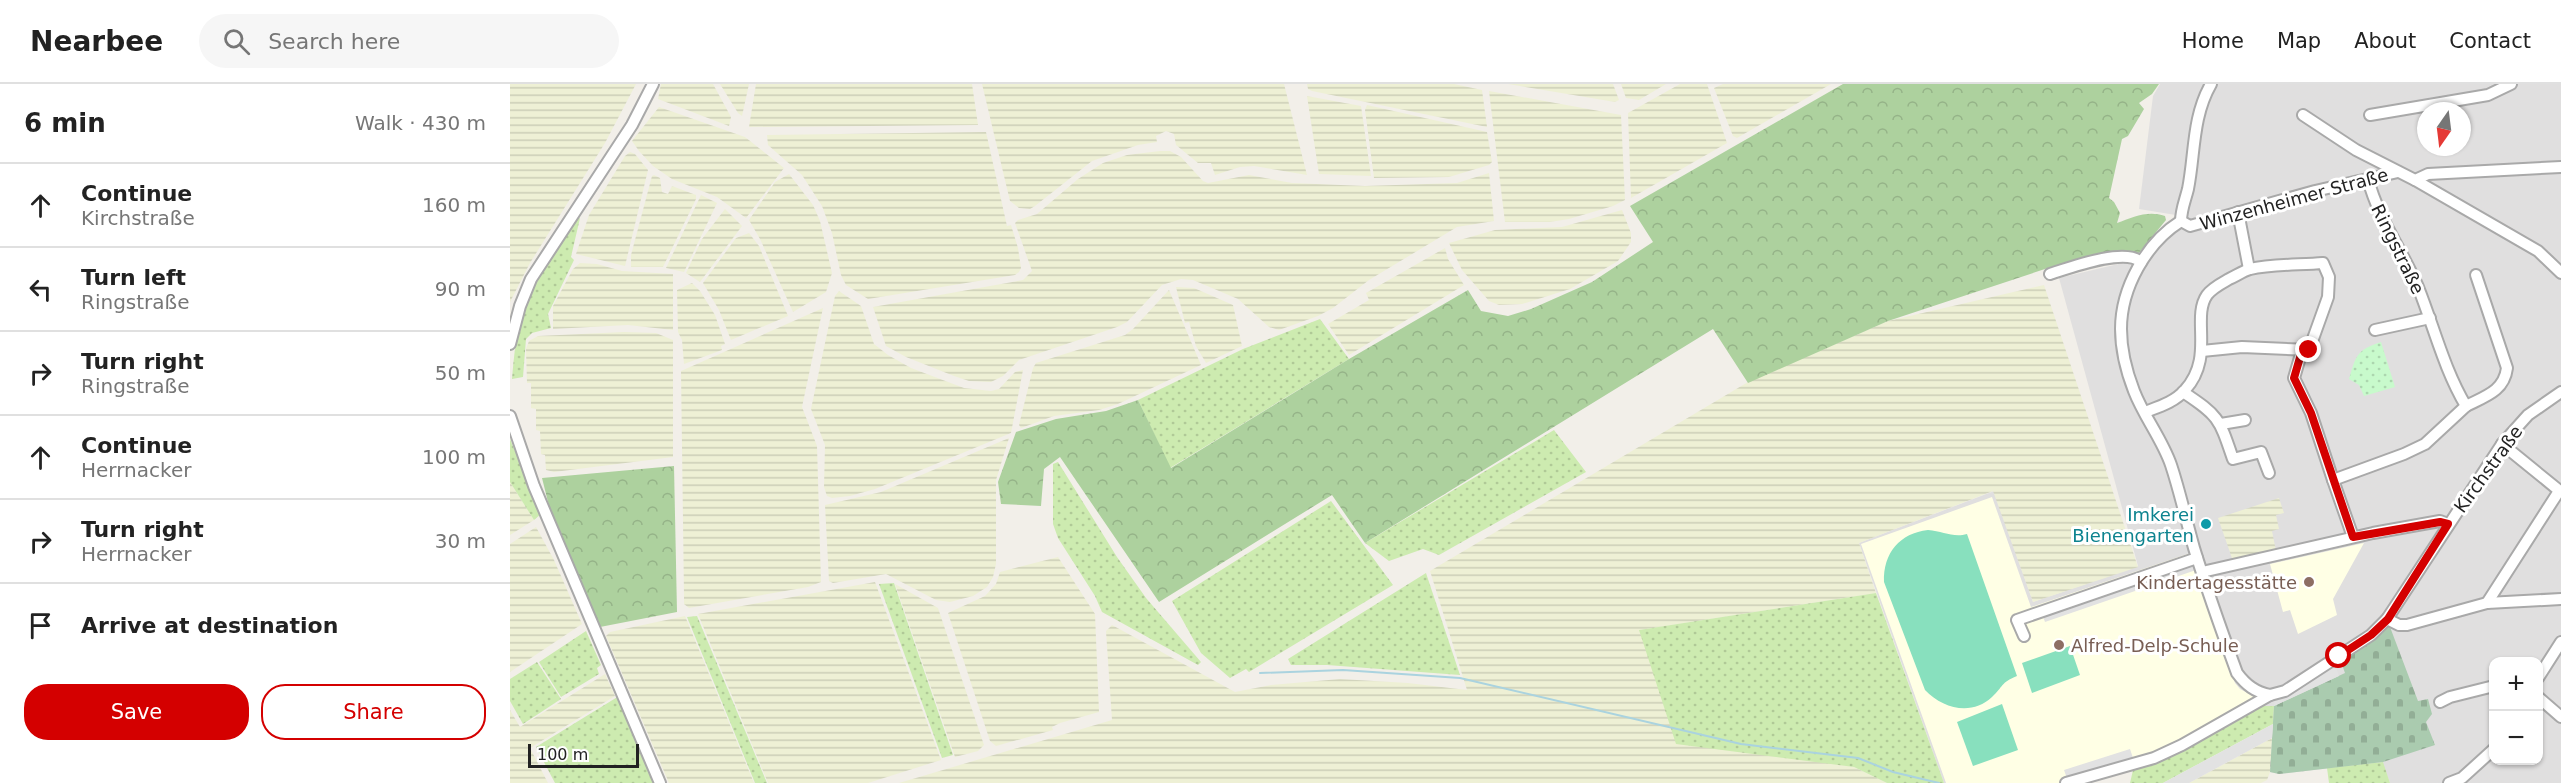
<!DOCTYPE html>
<meta charset="utf-8">
<style>
body{margin:0;font-family:"DejaVu Sans",sans-serif;background:#f6f6f6;color:#222}
.controls{position:absolute;right:18px;bottom:18px;display:grid;overflow:hidden;border-radius:12px;box-shadow:0 2px 4px #0004}
.controls button{width:54px;height:54px;display:grid;place-items:center;padding:0;border:0;border-bottom:2px solid #e0e0e0;background:#fff;color:#222;font:30px sans-serif}
.compass{position:absolute;left:1907px;top:18px;width:54px;height:54px;border-radius:50%;background:#fff;box-shadow:0 2px 4px #0004;rotate:194deg}
.scale{position:absolute;left:18px;bottom:15px;width:111px;box-sizing:border-box;padding-left:6px;border:3px solid #222;border-top:0;font-size:16px;line-height:21px;white-space:nowrap;color:#222;-webkit-text-stroke:4px #fff;paint-order:stroke}
.stop{position:absolute;width:18px;height:18px;margin:-14px;border:4px solid #d40000;border-radius:50%;background:#fff}
.stop.end{background:#d40000;border-color:#fff;box-shadow:0 2px 6px #0008}
.list{margin:0;padding:0;list-style:none}
h2{display:flex;justify-content:space-between;align-items:center;height:78px;margin:0;padding:0 24px;font-size:26px}
h2 small{font-size:20px;font-weight:400;color:#767676}
.list li{display:grid;grid-template-columns:39px 1fr auto;gap:18px;align-items:center;box-sizing:border-box;height:84px;padding:0 24px;border-top:2px solid #e0e0e0}
.list b{display:block;font-size:22px;white-space:nowrap}
.list p{margin:0;font-size:20px;white-space:nowrap;color:#767676}
.list em{font-size:20px;font-style:normal;color:#767676}
.actions{display:flex;gap:12px;padding:18px 24px}
.actions a{flex:1;padding:14px 0;border:2px solid #d40000;border-radius:24px;text-align:center;font-size:21px;color:#d40000}
.actions .main{background:#d40000;color:#fff}
.icon{flex:none;width:33px;height:33px;fill:none;stroke:currentColor;stroke-width:2;stroke-linecap:round;stroke-linejoin:round}
.map{position:relative;flex:none;width:2051px;height:699px;overflow:hidden}
header{display:flex;align-items:center;gap:36px;box-sizing:border-box;height:84px;padding:0 30px;background:#fff;border-bottom:2px solid #e0e0e0}
header strong{font-size:28px}
nav{display:flex;gap:33px;margin-inline-start:auto;font-size:21px}
.search{width:420px;height:54px;background:#f6f6f6;display:flex;align-items:center;gap:15px;box-sizing:border-box;padding:0 21px;border-radius:33px;color:#767676;font-size:22px}
main{display:flex}
aside{flex:1;background:#fff}
.map>svg:first-child{display:block}
.residential{fill:#e0dfdf;fill-rule:evenodd}
.education{fill:#ffffe5}
.farmland{fill:url(#farmland-rules)}
.grass{fill:url(#grass-dots)}
.forest{fill:url(#forest-crowns)}
.cemetery{fill:url(#cemetery-stones)}
.park{fill:url(#park-dots)}
.pitch{fill:#88e0be}
.parking{fill:#e2e2e2}
.lines{fill:none;stroke-linecap:round;stroke-linejoin:round}
.stream{stroke:#aad3df;stroke-width:2}
.minor-casing{stroke:#a9a9a9;stroke-width:14}
.minor{stroke:#fff;stroke-width:10}
.route{stroke:#d40000;stroke-width:8}
.culture-dot{fill:#0f9aa8;stroke:#fff;stroke-width:2}
.education-dot{fill:#8d6e63;stroke:#fff;stroke-width:2}
.labels{text-anchor:middle;dominant-baseline:central;stroke-width:6;stroke-linejoin:round;paint-order:stroke}
.street-label{font-size:18px;fill:#222;stroke:#fff}
.culture-label{font-size:18px;fill:#0d838f;stroke:#fff;text-anchor:end}
.education-label{font-size:18px;fill:#785e54;stroke:#fff;text-anchor:end}
</style>
<header>
<strong>Nearbee</strong>
<div class="search"><svg class="icon" aria-label="search" viewBox="0 0 24 24"><circle cx="10" cy="10" r="6"/><path d="M15 15l6 6"/></svg>Search here</div>
<nav><a>Home</a><a>Map</a><a>About</a><a>Contact</a></nav>
</header>
<main>
<aside>
<h2>6 min<small>Walk · 430 m</small></h2>
<ul class="list">
<li><svg class="icon" aria-label="ahead" viewBox="0 0 24 24"><path d="M12 20V5M6 11l6-6 6 6"/></svg><div><b>Continue</b><p>Kirchstraße</p></div><em>160 m</em></li>
<li><svg class="icon" aria-label="left" viewBox="0 0 24 24"><path d="M17 20v-9H6M10 6l-5 5 5 5"/></svg><div><b>Turn left</b><p>Ringstraße</p></div><em>90 m</em></li>
<li><svg class="icon" aria-label="right" viewBox="0 0 24 24"><path d="M7 20v-9h11M14 6l5 5-5 5"/></svg><div><b>Turn right</b><p>Ringstraße</p></div><em>50 m</em></li>
<li><svg class="icon" aria-label="ahead" viewBox="0 0 24 24"><path d="M12 20V5M6 11l6-6 6 6"/></svg><div><b>Continue</b><p>Herrnacker</p></div><em>100 m</em></li>
<li><svg class="icon" aria-label="right" viewBox="0 0 24 24"><path d="M7 20v-9h11M14 6l5 5-5 5"/></svg><div><b>Turn right</b><p>Herrnacker</p></div><em>30 m</em></li>
<li><svg class="icon" aria-label="arrive" viewBox="0 0 24 24"><path d="M6 21V4h12l-3 4 3 4H6"/></svg><div><b>Arrive at destination</b></div></li>
</ul>
<div class="actions"><a class="main">Save</a><a>Share</a></div>
</aside>
<div class="map">
<svg width="2051" height="699" viewBox="0 0 2051 699">
<defs>
<pattern id="farmland-rules" width="6" height="5" patternUnits="userSpaceOnUse" patternTransform="scale(1.5)"><rect width="6" height="5" fill="#eef0d5"/><path d="M0 2.5h6" fill="none" stroke="#ccceb7"/></pattern>
<pattern id="grass-dots" width="8" height="8" patternUnits="userSpaceOnUse" patternTransform="scale(1.5)"><rect width="8" height="8" fill="#cdebb0"/><path d="M2 2h.1M6 6h.1" fill="none" stroke="#b0c997" stroke-width="1.8" stroke-linecap="round"/></pattern>
<pattern id="forest-crowns" width="20" height="18" patternUnits="userSpaceOnUse" patternTransform="scale(1.5)"><rect width="20" height="18" fill="#add19e"/><path d="M2 6a3 3 0 1 1 6 0M12 15a3 3 0 1 1 6 0" fill="none" stroke="#95b388"/></pattern>
<pattern id="cemetery-stones" width="16" height="16" patternUnits="userSpaceOnUse" patternTransform="scale(1.5)"><rect width="16" height="16" fill="#aacbaf"/><path d="M2 7V4a2 2 0 0 1 4 0v3zM10 15v-3a2 2 0 0 1 4 0v3z" fill="#92ae96"/></pattern>
<pattern id="park-dots" width="8" height="8" patternUnits="userSpaceOnUse" patternTransform="scale(1.5)"><rect width="8" height="8" fill="#c8facc"/><path d="M2 2h.1M6 6h.1" fill="none" stroke="#acd6af" stroke-width="1.8" stroke-linecap="round"/></pattern>
</defs>
<rect width="100%" height="100%" fill="#f2efe9"/>
<path class="residential" d="M1650 0H2051V699H1880L1872 678 1769 690 1760 688 1764 623 1752 622 1649 676 1562 699H1434L1349 459 1484 407 1523 518 1628 482 1549 194 1638 173 1672 132 1629 125 1643 12ZM1916 27H1952V63H1916ZM1984 578H2028V676H1984Z"/>
<g class="education">
<path d="M1482 413 1521 523 1680 469 1725 599 1730 605 1745 613V616L1646 671 1550 699H1436L1351 460Z"/>
<path d="M1854 459 1823 515 1827 531 1788 550 1780 526 1773 528 1760 480Z"/>
</g>
<g class="farmland">
<path d="M0 0H126L95 59 20 179 0 218Z"/>
<path d="M151 0H203L221 33 219 42 148 15Z"/>
<path d="M210 0H239L232 32 228 29Z"/>
<path d="M246 0H462L468 41 239 43Z"/>
<path d="M472 0H774L797 91 744 82 730 83 705 91 701 79H688L666 61 664 50 656 47 646 52 647 58 628 61 582 77 525 122 520 125 509 124 500 117Z"/>
<path d="M797 0H944L972 6 977 43 802 7 798 5Z"/>
<path d="M998 0H1103L1109 16 1105 18Z"/>
<path d="M1111 0H1156L1129 16 1116 14Z"/>
<path d="M1170 0H1197L1217 59 1121 114 1118 29Z"/>
<path d="M1213 0H1321L1227 54 1223 52 1204 4Z"/>
<path d="M979 7 1111 31 1115 116 1103 122 1059 135 1040 138H995Z"/>
<path d="M797 12 851 22 861 92 809 90Z"/>
<path d="M857 21 977 48 982 78 979 81 939 93 864 94 855 26Z"/>
<path d="M149 23 235 53 274 84 236 134 207 113 162 95 143 82 129 67 122 57Z"/>
<path d="M476 48 497 142 501 141 508 164 511 184 509 188 505 191 358 215 336 201 331 191 322 149 312 122 292 91 258 61 257 51Z"/>
<path d="M650 67H660L671 73 693 97 698 99 739 91 782 99 855 102 947 99 979 89 984 137 947 143 859 196 823 224 808 232 769 246 759 243 728 215 683 196 671 195 652 201 617 238 607 243 509 276 493 292 481 298 459 297 444 292 396 273 376 262 363 223 513 196 522 187 505 139 508 136 527 130 568 95 593 79 617 71Z"/>
<path d="M120 68 125 70 138 86 115 182 66 170 79 131 115 72Z"/>
<path d="M279 90 303 121 310 137 322 189 316 208 283 228 250 155 239 136 265 98Z"/>
<path d="M144 91 150 94 152 108 158 110 162 102 186 111V115L153 183H121V171L142 92Z"/>
<path d="M191 111 207 119 174 188 156 184Z"/>
<path d="M215 125 232 142 190 198 176 189 192 155Z"/>
<path d="M1112 126 1121 149V158L1108 177 1060 205 1012 220 989 221 979 217 952 186 939 159 985 146 1052 143Z"/>
<path d="M239 149 249 162 278 232 221 256 209 226 193 199 226 154Z"/>
<path d="M935 164 938 175 954 201 839 271 818 240 859 216 856 209Z"/>
<path d="M70 179 87 180 112 187 163 190V246L118 241 43 245V222L63 185Z"/>
<path d="M182 199 190 207 205 231 215 260 211 262 212 266 174 280 172 256 168 248 167 206Z"/>
<path d="M1534 201 1628 483 1523 518 1483 407 1349 459 1366 509 1130 546 1315 678 1344 683 1377 699H389L602 636 596 547 602 541 725 608 761 601 830 595 898 599 957 606 920 487 1238 298 1378 237Z"/>
<path d="M666 203 684 204 723 221 732 262 696 279 686 262 679 238 675 239Z"/>
<path d="M659 206 691 281 608 320 589 326 544 332 511 344 509 341 523 284 526 279 615 251 623 245Z"/>
<path d="M329 207 351 222 364 260 378 271 401 284 454 304 481 307 489 305 505 288 513 286 501 349 365 405 340 412 322 414 317 412 314 403 315 361 301 325 325 212Z"/>
<path d="M313 224 292 323 307 362 311 498 298 503 179 524 174 520V512L171 287Z"/>
<path d="M114 248 146 249 163 256V373L44 388 36 386 35 371 31 370 30 347 26 346V325L21 324V299H17L16 265 19 257 28 252Z"/>
<path d="M499 354 486 396V480L483 493 477 503 463 512 440 518 426 516 376 490 323 499 319 497 315 421 371 408Z"/>
<path d="M0 398 24 436 0 451Z"/>
<path d="M1769 414 1774 429 1766 431 1769 445 1762 447 1766 467 1723 477 1708 434Z"/>
<path d="M26 443 44 476 72 540 0 588V460Z"/>
<path d="M548 473 585 530 589 628 550 639 542 643 543 646 486 662 480 657 438 529 475 512 486 500 490 488Z"/>
<path d="M365 498 431 676 358 699H258L188 530Z"/>
<path d="M385 500 428 524 474 661 468 667 445 673Z"/>
<path d="M175 532 244 699H159L96 552 100 548Z"/>
<path d="M95 590 105 612 20 664 38 699H0V626L10 643Z"/>
<path d="M1762 654 1760 688 1757 696 1751 699H1679Z"/>
</g>
<g class="grass">
<path d="M70 134 61 173 64 176 38 230 41 244 22 249 16 255 13 293 2 295C4 272 6 249 13 227 24 193 47 164 66 135Z"/>
<path d="M810 235 839 275 660 384 628 316 733 265Z"/>
<path d="M1044 346 1076 388 929 471 913 465 879 477 855 459Z"/>
<path d="M0 355 31 430 24 436 0 398Z"/>
<path d="M548 378 607 473 636 514 691 578 688 581 592 528 585 512 548 454 543 440V380Z"/>
<path d="M821 417 883 501 739 588 736 585 720 594 691 569 662 517Z"/>
<path d="M916 489 950 591 817 581H781L778 575Z"/>
<path d="M384 499 443 671 432 674 369 500Z"/>
<path d="M1366 509 1434 699H1377L1344 683 1166 660 1129 546Z"/>
<path d="M187 532 257 699H245L177 533Z"/>
<path d="M76 547 91 581 87 584 89 590 51 613 29 578Z"/>
<path d="M27 578 51 615 13 640 0 617V595Z"/>
<path d="M109 612 144 699H45L26 663Z"/>
<path d="M1752 622H1764L1763 640 1653 699H1620L1624 682 1649 676Z"/>
<path d="M1873 678 1880 699H1819L1817 684Z"/>
</g>
<g class="forest">
<path d="M1333 0H1649L1642 10 1629 19 1634 25 1618 52 1612 55 1599 114 1604 118 1610 129 1607 139C1623 133 1638 126 1655 132L1656 136 1628 170 1541 183 1378 237 1238 299 1203 245 855 459 822 411 649 518 550 373 534 385 531 422 491 420 488 398 506 348 546 335 596 327 628 316 661 384 839 275 958 206 971 227 998 232 1021 225 1082 198 1143 158 1120 122Z"/>
<path d="M164 382 167 528 90 543 41 430 32 394Z"/>
</g>
<path class="cemetery" d="M1877 535 1908 617 1918 615 1922 630 1916 638 1925 661 1873 678 1769 690 1760 688 1764 622 1835 589 1829 572Z"/>
<path class="park" d="M1871 258 1885 303 1854 312 1849 301 1839 295C1846 272 1846 266 1871 258Z"/>
<g class="pitch">
<path d="M1418 446C1433 447 1443 454 1457 450L1507 592C1490 599 1494 602 1482 613 1462 632 1433 625 1415 606L1374 498C1373 469 1390 449 1418 446Z"/>
<path d="M1560 562 1570 591 1522 609 1512 579Z"/>
<path d="M1492 620 1508 666 1463 682 1447 638Z"/>
</g>
<g class="parking">
<path d="M1683 478 1686 486 1535 538 1532 530Z"/>
<path d="M1823 576 1829 592 1764 622 1766 610Z"/>
<path d="M1763 640 1762 654 1679 699H1653Z"/>
<path d="M1620 665 1624 677 1558 697 1554 686Z"/>
</g>
<g class="lines">
<path class="stream" d="M750 589 833 586 950 594 1231 660 1348 674 1383 688 1429 699"/>
<g class="minor-casing">
<g id="minor">
<path d="M1793 31 1846 66 1905 96 1918 90 2051 83"/>
<path d="M1860 31 1978 11 2001 0"/>
<path d="M1905 96 2028 167 2051 189"/>
<path d="M1728 128 1739 185"/>
<path d="M1671 137C1636 159 1611 204 1611 245 1611 265 1617 289 1624 307 1634 333 1652 355 1661 381 1670 408 1676 436 1684 464 1697 506 1712 548 1727 589 1736 601 1745 608 1760 611"/>
<path d="M1671 137 1680 142 1805 107 1888 88"/>
<path d="M1671 137C1671 126 1675 117 1678 105 1685 70 1682 33 1701 0"/>
<path d="M1540 190C1559 184 1615 163 1631 178"/>
<path d="M1865 246 1920 234"/>
<path d="M0 260 10 222 21 195 122 41 143 0"/>
<path d="M1692 267 1732 263 1799 266"/>
<path d="M1673 308C1709 332 1709 334 1723 375L1751 368 1759 389"/>
<path d="M1956 322C1976 312 1994 307 1997 284L1966 191"/>
<path d="M1635 328C1648 323 1665 318 1675 306 1705 273 1681 234 1697 211 1702 204 1712 199 1719 195 1726 192 1733 187 1740 185 1762 180 1790 181 1813 179L1819 193 1818 213 1799 266 1791 270 1784 294 1801 329 1823 396"/>
<path d="M0 332 24 402 150 699"/>
<path d="M1711 340 1735 336"/>
<path d="M1992 360 2051 408"/>
<path d="M1843 453 1823 396 1894 370 1915 360 1956 322C1934 285 1924 243 1908 203 1892 166 1868 134 1858 95"/>
<path d="M1692 488 1863 449 1930 437 1938 440"/>
<path d="M1977 519 2049 407"/>
<path d="M1877 535 1889 541H1897L1977 519 2051 515"/>
<path d="M1514 552 1507 536 1687 474"/>
<path d="M2028 594 2051 558"/>
<path d="M2028 613 2051 633"/>
<path d="M1930 618 1940 613 1984 602"/>
<path d="M1556 699 1644 674 1672 661 1760 611 1775 607 1861 551 1877 535 1992 360 2018 331 2051 308"/>
<path d="M1939 699 1952 694 1984 665"/>
</g>
</g>
<use href="#minor" class="minor"/>
</g>
<g class="lines">
<path class="route" d="M1799 266 1791 270 1784 294 1801 329 1843 453 1930 438 1938 440 1878 535 1861 551 1829 572"/>
</g>
<circle class="culture-dot" cx="1696" cy="440" r="6"/>
<g class="education-dot">
<circle cx="1799" cy="498" r="6"/>
<circle cx="1549" cy="561" r="6"/>
</g>
<g class="labels">
<g class="street-label">
<text transform="translate(1784 115) rotate(-15)">Winzenheimer Straße</text>
<text transform="translate(1888 165) rotate(64)">Ringstraße</text>
<text transform="translate(1978 385) rotate(-54)">Kirchstraße</text>
</g>
<g class="culture-label">
<text x="1684" y="430">Imkerei<tspan x="1684" dy="21">Bienengarten</tspan></text>
</g>
<g class="education-label">
<text x="1787" y="498">Kindertagesstätte</text>
<text x="1561" y="561" text-anchor="start">Alfred-Delp-Schule</text>
</g>
</g>
</svg>
<div class="controls">
<button>+</button>
<button>−</button>
</div>
<svg class="compass" viewBox="-18 -18 36 36"><path d="M0-13l5 13h-10z" fill="#e53935"/><path d="M0 13l5-13h-10z" fill="#767676"/></svg>
<div class="scale">100 m</div>
<div class="stop" style="left:1829px;top:572px"></div>
<div class="stop end" style="left:1799px;top:266px"></div>
</div>
</main>
